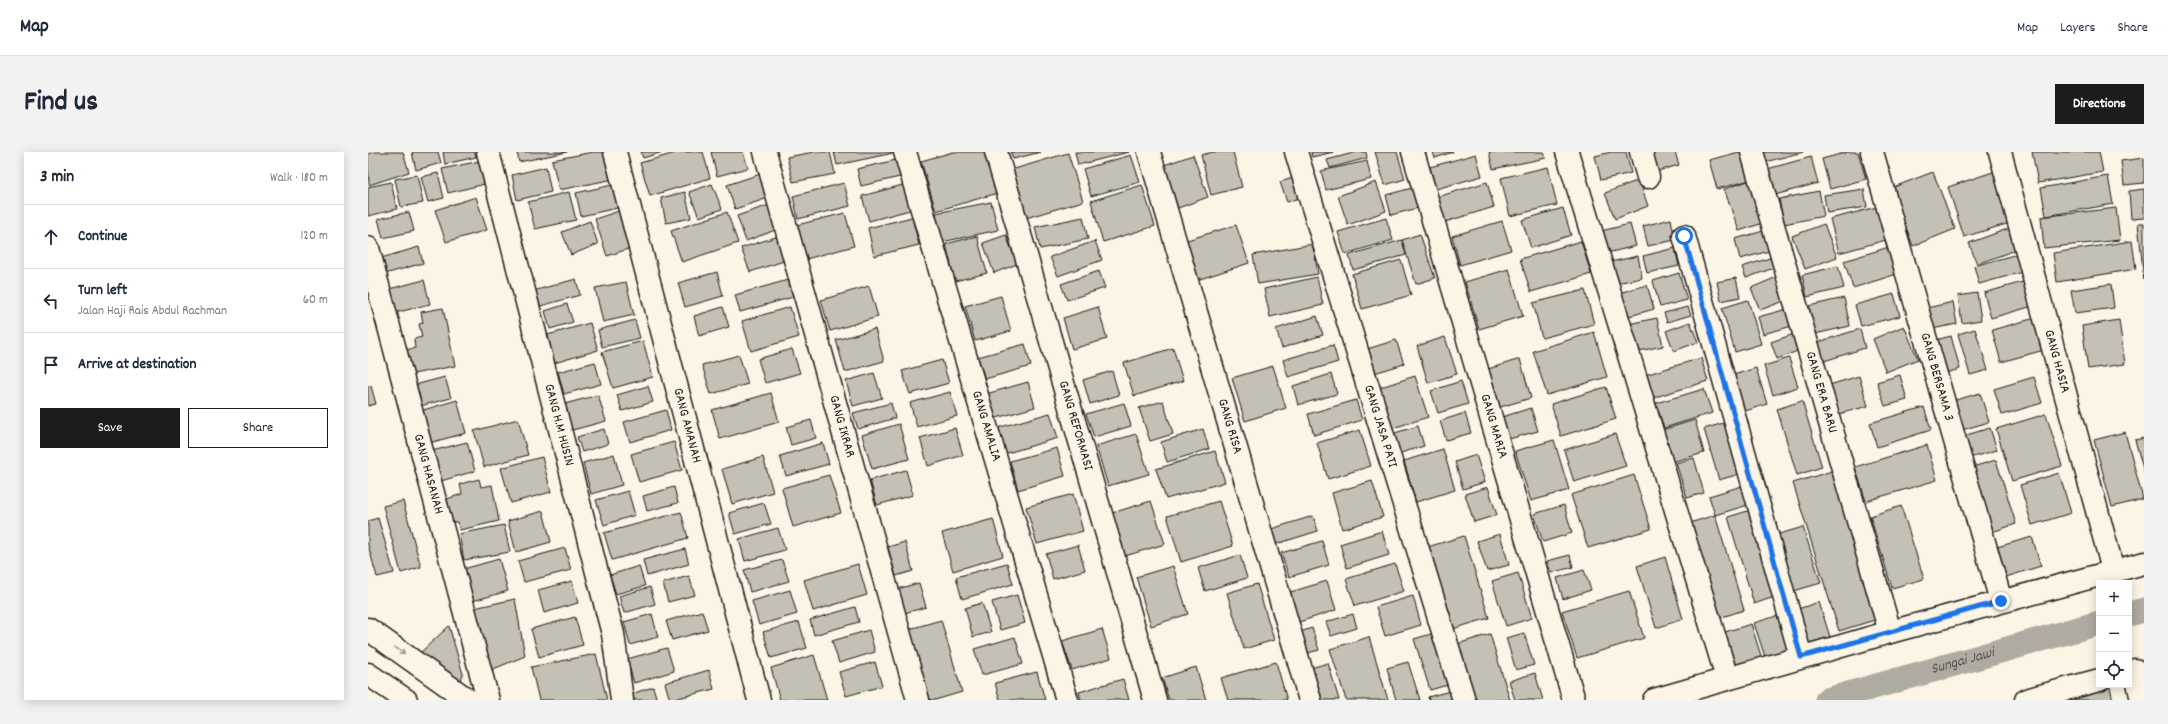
<!DOCTYPE html>
<meta charset="utf-8">
<style>
body{margin:0;font-family:Dekko,sans-serif;background:#f2f2f3;color:#1f2937}
.controls{position:absolute;right:12px;bottom:12px;display:grid;overflow:hidden;border-radius:0px;box-shadow:0 2px 10px #0003}
.controls button{width:36px;height:36px;display:grid;place-items:center;padding:0;border:0;border-bottom:1px solid #e0e1e3;background:#fff;color:#1f2937;font:20px sans-serif}
.stop{position:absolute;width:12px;height:12px;margin:-9px;border:3px solid #1a73e8;border-radius:50%;background:#fff}
.stop.end{background:#1a73e8;border-color:#fff;box-shadow:0 1px 4px #0008}
.list{margin:0;padding:0;list-style:none}
h2{display:flex;justify-content:space-between;align-items:center;height:52px;margin:0;padding:0 16px;font-size:17px}
h2 small{font-size:13px;font-weight:400;color:#747a83}
.list li{display:grid;grid-template-columns:26px 1fr auto;gap:12px;align-items:center;box-sizing:border-box;height:64px;padding:0 16px;border-top:1px solid #e0e1e3}
.list b{display:block;font-size:15px;white-space:nowrap}
.list p{margin:0;font-size:13px;white-space:nowrap;color:#747a83}
.list em{font-size:13px;font-style:normal;color:#747a83}
.actions{display:flex;gap:8px;padding:12px 16px}
.actions a{flex:1;padding:9px 0;border:1px solid #1c1c1c;border-radius:0px;text-align:center;font-size:14px;color:#1c1c1c}
.actions .main{background:#1c1c1c;color:#fff}
.icon{flex:none;width:22px;height:22px;fill:none;stroke:currentColor;stroke-width:2;stroke-linecap:round;stroke-linejoin:round}
.map{position:relative;flex:none;width:1776px;height:548px;overflow:hidden;border-radius:0px}
header{display:flex;align-items:center;gap:24px;box-sizing:border-box;height:56px;padding:0 20px;background:#fff;border-bottom:1px solid #e0e1e3}
header strong{font-size:19px}
nav{display:flex;gap:22px;margin-inline-start:auto;font-size:14px}
.intro{display:flex;align-items:center;justify-content:space-between;box-sizing:border-box;height:96px;padding:0 24px}
h1{margin:0;font-size:28px}
.button{padding:10px 18px;border-radius:0px;background:#1c1c1c;color:#fff;font-size:14px;font-weight:700}
main{display:flex;gap:24px;padding:0 24px}
aside{flex:1;background:#fff;border-radius:0px;box-shadow:0 2px 10px #0003}
.map>svg:first-child{display:block}
.lines{fill:none;stroke-linecap:round;stroke-linejoin:round}
.canal{stroke:#b0aba1;stroke-width:25}
.building{fill:#c4c0b3;stroke:#1c1c1c}
.street-casing{stroke:#1c1c1c;stroke-width:25}
.secondary-casing{stroke:#1c1c1c;stroke-width:25}
.street{stroke:#fcf5e5;stroke-width:22}
.secondary{stroke:#fcf5e5;stroke-width:22}
.oneway{stroke:#97938b}
.route{stroke:#1a73e8;stroke-width:5}
.labels{text-anchor:middle;dominant-baseline:central;stroke-width:3;stroke-linejoin:round;paint-order:stroke}
.street-label{font-size:14px;fill:#1c1c1c;stroke:#fcf5e5}
.water-label{font-size:15px;font-style:italic;fill:#575551;stroke:#fcf5e5}
</style>
<header>
<strong>Map</strong>
<nav><a>Map</a><a>Layers</a><a>Share</a></nav>
</header>
<div class="intro"><h1>Find us</h1><a class="button">Directions</a></div>
<main>
<aside>
<h2>3 min<small>Walk · 180 m</small></h2>
<ul class="list">
<li><svg class="icon" aria-label="ahead" viewBox="0 0 24 24"><path d="M12 20V5M6 11l6-6 6 6"/></svg><div><b>Continue</b></div><em>120 m</em></li>
<li><svg class="icon" aria-label="left" viewBox="0 0 24 24"><path d="M17 20v-9H6M10 6l-5 5 5 5"/></svg><div><b>Turn left</b><p>Jalan Haji Rais Abdul Rachman</p></div><em>60 m</em></li>
<li><svg class="icon" aria-label="arrive" viewBox="0 0 24 24"><path d="M6 21V4h12l-3 4 3 4H6"/></svg><div><b>Arrive at destination</b></div></li>
</ul>
<div class="actions"><a class="main">Save</a><a>Share</a></div>
</aside>
<div class="map">
<svg width="1776" height="548" viewBox="0 0 1776 548">
<rect width="100%" height="100%" fill="#fcf5e5"/>
<filter id="ink" filterUnits="userSpaceOnUse"><feTurbulence type="fractalNoise" baseFrequency=".025" numOctaves="2"/><feDisplacementMap in="SourceGraphic" scale="8" xChannelSelector="R" yChannelSelector="G"/><feConvolveMatrix kernelMatrix="1 2 1 2 8 2 1 2 1" color-interpolation-filters="sRGB"/></filter>
<g filter="url(#ink)">
<g class="lines">
<g class="canal">
<path d="M1761 462 1776 458"/>
<path id="s1" d="M1459 548 1731 471"/>
</g>
</g>
<g class="building">
<path d="M6 0H35L41 20 1 33 0 2Z"/>
<path d="M44 0H70L73 11 48 18Z"/>
<path d="M75 0H107L108 5 77 12Z"/>
<path d="M149 0H199L151 10Z"/>
<path d="M225 0H240L246 27 191 38 184 8Z"/>
<path d="M273 0H295L275 6Z"/>
<path d="M311 0H335L342 26 282 44 272 11Z"/>
<path d="M343 0H375L380 16 349 24Z"/>
<path d="M446 0H462L467 22 425 30 419 5Z"/>
<path d="M466 0H530L469 13Z"/>
<path d="M585 0H618L630 41 568 59 553 9Z"/>
<path d="M643 0H673L645 7Z"/>
<path d="M707 0H761L710 13Z"/>
<path d="M845 0H865L874 35 843 43 833 3Z"/>
<path d="M943 0H966L944 5Z"/>
<path d="M989 0H998L999 6 962 16 959 8Z"/>
<path d="M1007 0H1029L1037 27 1017 33Z"/>
<path d="M1065 0H1085L1067 6Z"/>
<path d="M1121 0H1176L1178 6 1125 17Z"/>
<path d="M1243 0H1258L1263 21 1233 28 1227 4Z"/>
<path d="M1277 0H1307L1311 13 1283 21Z"/>
<path d="M1371 0H1375L1382 28 1349 37 1341 8Z"/>
<path d="M1394 0H1435L1397 10Z"/>
<path d="M1480 0H1490L1498 27 1462 37 1454 7Z"/>
<path d="M1664 0H1731L1735 20 1670 31Z"/>
<path d="M700 1 715 49 658 66 643 18Z"/>
<path d="M1108 2 1114 24 1068 37 1062 15Z"/>
<path d="M763 3 772 30 723 44 715 17Z"/>
<path d="M825 3 840 45 810 56 796 13Z"/>
<path d="M1443 5 1450 31 1407 43 1399 17Z"/>
<path d="M1776 6V31L1756 33 1753 9Z"/>
<path d="M532 7 536 24 493 34 489 17Z"/>
<path d="M112 9 117 32 80 41 74 17Z"/>
<path d="M999 9 1003 27 958 38 953 19Z"/>
<path d="M178 15 183 40 149 48 144 23Z"/>
<path d="M1180 15 1189 53 1142 64 1133 26Z"/>
<path d="M1628 19 1645 70 1596 85 1580 35Z"/>
<path d="M1565 20 1587 77 1545 94 1523 36Z"/>
<path d="M70 21 76 46 60 50 53 25Z"/>
<path d="M395 21 403 45 367 57 359 33Z"/>
<path d="M49 23 55 51 33 55 27 27Z"/>
<path d="M1740 24 1745 52 1678 64 1673 36Z"/>
<path d="M928 25 934 45 919 50 912 30Z"/>
<path d="M1271 28 1280 54 1247 67 1237 41Z"/>
<path d="M1380 29 1395 71 1371 79 1356 37Z"/>
<path d="M23 30 29 57 0 64V35Z"/>
<path d="M1008 30 1018 59 980 73 970 44Z"/>
<path d="M1119 30 1126 55 1077 70 1069 45Z"/>
<path d="M253 31 258 54 213 64 208 41Z"/>
<path d="M476 31 482 54 430 67 425 44Z"/>
<path d="M542 31 549 56 501 69 494 44Z"/>
<path d="M344 32 354 57 331 65 321 40Z"/>
<path d="M774 33 787 74 735 90 723 49Z"/>
<path d="M1044 36 1050 56 1023 63 1018 43Z"/>
<path d="M1496 37 1499 55 1459 61 1456 43Z"/>
<path d="M1776 37V66L1763 67 1761 39Z"/>
<path d="M1451 39 1456 64 1416 72 1411 47Z"/>
<path d="M201 40 208 68 167 77 160 50Z"/>
<path d="M317 40 323 66 298 71 293 46Z"/>
<path d="M108 45 119 78 78 90 67 58Z"/>
<path d="M623 50 630 78 574 90 568 61Z"/>
<path d="M401 53 410 77 378 89 369 64Z"/>
<path d="M1509 55 1518 88 1471 101 1462 67Z"/>
<path d="M1195 56 1203 83 1163 96 1154 68Z"/>
<path d="M1748 56 1752 88 1676 96 1673 65Z"/>
<path d="M254 58 266 95 239 104 227 67Z"/>
<path d="M41 60 46 79 15 86 10 67Z"/>
<path d="M359 60 370 91 314 110 303 79Z"/>
<path d="M477 61 486 94 438 107 429 73Z"/>
<path d="M544 65 551 93 506 104 500 76Z"/>
<path d="M715 65 720 87 672 97 667 75Z"/>
<path d="M1018 66 1025 88 977 102 970 80Z"/>
<path d="M1303 67 1307 88 1280 94 1275 74Z"/>
<path d="M222 69 230 92 203 103 194 80Z"/>
<path d="M1134 69 1143 98 1092 113 1084 84Z"/>
<path d="M1770 71H1776V128Z"/>
<path d="M1262 72 1268 94 1239 101 1233 79Z"/>
<path d="M1456 72 1469 105 1437 117 1424 84Z"/>
<path d="M868 73 881 111 829 128 816 89Z"/>
<path d="M1642 76 1650 97 1609 112 1601 91Z"/>
<path d="M1399 78 1405 98 1372 107 1367 87Z"/>
<path d="M1052 82 1067 126 1048 132 1034 88Z"/>
<path d="M638 83 649 112 626 121 615 91Z"/>
<path d="M411 84 419 108 382 120 373 96Z"/>
<path d="M609 84 619 121 587 129 578 92Z"/>
<path d="M1034 88 1038 103 985 118 981 103Z"/>
<path d="M727 89 734 108 690 124 682 105Z"/>
<path d="M1213 89 1223 122 1163 140 1152 107Z"/>
<path d="M1764 89 1768 117 1689 130 1685 101Z"/>
<path d="M945 92 950 122 890 132 885 103Z"/>
<path d="M51 95 55 111 17 122 13 106Z"/>
<path d="M1521 95 1529 122 1485 136 1476 109Z"/>
<path d="M1307 96 1311 114 1279 121 1275 104Z"/>
<path d="M1653 101 1658 119 1611 132 1606 114Z"/>
<path d="M1411 103 1414 113 1378 126 1374 115Z"/>
<path d="M1270 104 1274 126 1243 132 1238 111Z"/>
<path d="M1033 108 1043 143 994 157 984 122Z"/>
<path d="M1470 114 1476 136 1439 145 1434 123Z"/>
<path d="M1141 117 1155 164 1111 177 1097 130Z"/>
<path d="M731 119 737 136 699 148 693 132Z"/>
<path d="M349 120 355 144 317 155 310 131Z"/>
<path d="M1311 121 1319 148 1292 155 1285 129Z"/>
<path d="M949 125 955 153 902 165 896 137Z"/>
<path d="M1409 125 1419 148 1392 158 1383 136Z"/>
<path d="M1368 126 1372 145 1353 149 1349 130Z"/>
<path d="M208 127 212 143 169 155 165 139Z"/>
<path d="M56 128 62 152 27 161 21 137Z"/>
<path d="M420 128 425 145 372 160 367 143Z"/>
<path d="M1658 129 1665 154 1623 166 1616 141Z"/>
<path d="M258 130 266 163 235 170 227 136Z"/>
<path d="M1743 132 1746 156 1707 161 1703 138Z"/>
<path d="M1279 133 1286 157 1258 165 1251 141Z"/>
<path d="M501 134 510 165 462 179 453 148Z"/>
<path d="M1217 138 1226 172 1174 186 1165 151Z"/>
<path d="M1609 141 1613 168 1594 171 1590 144Z"/>
<path d="M1526 142 1532 164 1493 174 1487 153Z"/>
<path d="M633 144 643 179 607 189 597 154Z"/>
<path d="M1476 146 1482 174 1447 182 1441 154Z"/>
<path d="M1380 148 1393 192 1367 200 1354 156Z"/>
<path d="M1585 150 1589 172 1564 177 1559 156Z"/>
<path d="M199 152 205 170 182 177 177 159Z"/>
<path d="M355 155 361 175 331 184 326 164Z"/>
<path d="M422 155 431 185 383 199 374 169Z"/>
<path d="M730 155 739 187 704 197 695 166Z"/>
<path d="M1320 155 1323 163 1299 170 1296 161Z"/>
<path d="M75 156 87 214 45 222 38 198 47 196 46 187 54 185 51 172 55 171 53 160Z"/>
<path d="M1423 156 1428 173 1395 182 1390 165Z"/>
<path d="M949 164 955 183 914 196 908 177Z"/>
<path d="M1289 166 1295 194 1261 201 1255 173Z"/>
<path d="M1667 166 1676 198 1633 210 1624 178Z"/>
<path d="M267 168 272 186 234 195 230 178Z"/>
<path d="M1751 168 1757 212 1720 217 1714 174Z"/>
<path d="M1322 170 1330 190 1306 199 1298 179Z"/>
<path d="M222 171 230 198 183 212 176 184Z"/>
<path d="M1536 174 1550 207 1518 220 1505 187Z"/>
<path d="M507 177 516 209 477 220 468 188Z"/>
<path d="M1492 177 1497 196 1453 210 1447 191Z"/>
<path d="M1607 177 1620 218 1602 223 1590 182Z"/>
<path d="M1226 180 1239 225 1179 243 1165 199Z"/>
<path d="M1426 182 1432 198 1409 207 1403 190Z"/>
<path d="M1583 184 1592 217 1574 222 1564 189Z"/>
<path d="M1077 185 1089 222 1060 231 1049 194Z"/>
<path d="M1028 188 1036 212 1003 222 996 198Z"/>
<path d="M275 189 285 225 245 236 234 200Z"/>
<path d="M657 192 663 214 617 227 610 205Z"/>
<path d="M965 193 970 210 920 225 915 208Z"/>
<path d="M805 196 815 229 766 244 756 211Z"/>
<path d="M424 197 432 221 397 231 390 207Z"/>
<path d="M371 203 380 232 343 242 334 213Z"/>
<path d="M1333 206 1340 229 1284 246 1277 223Z"/>
<path d="M1421 206 1430 235 1405 243 1396 214Z"/>
<path d="M1152 207 1163 246 1129 256 1117 218Z"/>
<path d="M574 208 581 231 542 242 534 219Z"/>
<path d="M227 210 233 232 196 242 190 220Z"/>
<path d="M905 214 918 256 877 269 864 226Z"/>
<path d="M1388 216 1399 252 1368 262 1356 226Z"/>
<path d="M744 219 751 243 722 252 715 228Z"/>
<path d="M506 221 514 246 485 254 478 229Z"/>
<path d="M963 222 969 242 930 253 925 234Z"/>
<path d="M1532 223 1539 248 1517 254 1509 230Z"/>
<path d="M1047 224 1060 265 1022 277 1010 236Z"/>
<path d="M1491 224 1500 254 1467 263 1458 234Z"/>
<path d="M77 225 83 246 48 255 43 234Z"/>
<path d="M1666 225 1674 251 1634 263 1626 237Z"/>
<path d="M1093 229 1100 252 1070 261 1063 239Z"/>
<path d="M660 230 667 255 625 267 618 242Z"/>
<path d="M0 234H3L8 252 0 254Z"/>
<path d="M280 234 285 250 254 259 249 243Z"/>
<path d="M1238 235 1248 267 1193 284 1183 252Z"/>
<path d="M1336 237 1344 261 1296 276 1288 251Z"/>
<path d="M582 240 589 264 549 275 542 251Z"/>
<path d="M403 241 411 270 352 287 344 258Z"/>
<path d="M1612 241 1621 270 1590 279 1581 250Z"/>
<path d="M230 243 238 269 201 279 193 253Z"/>
<path d="M89 248 98 281 61 291 52 259Z"/>
<path d="M988 248 994 268 946 283 940 262Z"/>
<path d="M795 249 805 282 782 289 771 256Z"/>
<path d="M1434 249 1454 315 1429 323 1409 257Z"/>
<path d="M523 251 527 266 490 277 485 261Z"/>
<path d="M756 251 763 274 726 285 718 262Z"/>
<path d="M1556 255 1563 278 1509 295 1502 271Z"/>
<path d="M1163 256 1170 279 1141 287 1134 265Z"/>
<path d="M298 258 303 278 262 290 256 270Z"/>
<path d="M682 261 690 286 636 302 629 276Z"/>
<path d="M1097 261 1103 281 1078 288 1072 269Z"/>
<path d="M1678 262 1694 314 1644 329 1628 277Z"/>
<path d="M150 267 160 303 116 315 106 279Z"/>
<path d="M443 268 448 286 423 293 418 275Z"/>
<path d="M1327 268 1336 301 1304 310 1294 278Z"/>
<path d="M1362 269 1378 320 1351 328 1336 277Z"/>
<path d="M531 272 541 307 504 317 494 283Z"/>
<path d="M1050 274 1056 294 1026 303 1020 283Z"/>
<path d="M587 276 595 303 560 314 552 286Z"/>
<path d="M1622 276 1629 298 1601 306 1595 284Z"/>
<path d="M236 277 240 292 214 300 209 285Z"/>
<path d="M835 277 841 297 799 310 793 290Z"/>
<path d="M992 278 1003 314 960 327 949 291Z"/>
<path d="M1757 280 1775 347 1744 355 1726 288Z"/>
<path d="M768 282 781 322 740 334 728 294Z"/>
<path d="M1247 282 1258 314 1206 330 1196 298Z"/>
<path d="M1776 286V320L1767 288Z"/>
<path d="M1186 288 1201 338 1163 349 1147 299Z"/>
<path d="M99 290 107 319 73 329 64 299Z"/>
<path d="M306 290 314 318 271 330 263 302Z"/>
<path d="M455 291 461 312 418 324 412 304Z"/>
<path d="M1559 293 1569 328 1498 349 1487 315Z"/>
<path d="M689 296 697 324 650 338 642 309Z"/>
<path d="M1075 297 1087 338 1048 350 1036 309Z"/>
<path d="M847 299 857 330 798 347 788 317Z"/>
<path d="M246 302 254 333 223 342 215 311Z"/>
<path d="M1108 303 1117 330 1095 337 1087 310Z"/>
<path d="M174 305 183 340 143 351 133 316Z"/>
<path d="M395 305 405 340 364 352 354 317Z"/>
<path d="M1326 306 1336 341 1319 346 1308 311Z"/>
<path d="M1628 308 1648 372 1621 381 1601 316Z"/>
<path d="M538 318 545 343 509 353 502 328Z"/>
<path d="M1467 318 1513 466 1471 479 1425 331Z"/>
<path d="M1691 321 1703 361 1664 373 1652 333Z"/>
<path d="M461 323 473 361 425 375 414 336Z"/>
<path d="M1266 323 1283 377 1220 396 1203 343Z"/>
<path d="M111 327 113 335 124 333 131 369 92 378 89 370H84L79 347 94 342 92 332Z"/>
<path d="M1004 329 1015 365 974 377 964 341Z"/>
<path d="M1374 334 1380 353 1347 363 1341 344Z"/>
<path d="M306 335 310 351 279 359 275 344Z"/>
<path d="M1120 335 1129 363 1106 370 1097 342Z"/>
<path d="M260 339 267 363 236 373 228 348Z"/>
<path d="M705 342 715 379 669 392 658 355Z"/>
<path d="M35 349 53 415 33 421 15 354Z"/>
<path d="M783 349 797 392 757 404 744 361Z"/>
<path d="M851 349 865 394 813 410 799 364Z"/>
<path d="M396 351 403 372 367 382 361 361Z"/>
<path d="M1196 353 1204 381 1175 390 1166 362Z"/>
<path d="M1533 354 1556 427 1524 436 1502 364Z"/>
<path d="M1383 358 1409 444 1386 452 1360 365Z"/>
<path d="M175 359 183 390 148 400 140 369Z"/>
<path d="M313 360 320 386 244 408 236 381Z"/>
<path d="M1347 363 1376 458 1351 466 1322 371Z"/>
<path d="M945 364 950 379 905 393 900 378Z"/>
<path d="M10 366 26 421 9 425 0 393V369Z"/>
<path d="M625 367 635 404 585 419 574 381Z"/>
<path d="M136 373 142 400 96 408 91 382Z"/>
<path d="M1435 375 1453 431 1419 441 1401 385Z"/>
<path d="M410 376 417 398 377 409 371 387Z"/>
<path d="M1014 379 1021 403 979 416 972 392Z"/>
<path d="M1132 382 1141 413 1119 419 1109 389Z"/>
<path d="M1096 384 1121 466 1081 478 1056 396Z"/>
<path d="M1664 385 1673 414 1638 425 1629 395Z"/>
<path d="M954 389 961 413 921 425 913 401Z"/>
<path d="M537 390 545 419 528 424 520 395Z"/>
<path d="M710 393 717 418 685 427 678 402Z"/>
<path d="M197 396 203 418 156 430 150 409Z"/>
<path d="M317 397 321 412 279 424 275 408Z"/>
<path d="M872 403 879 426 837 439 830 416Z"/>
<path d="M1202 403 1205 415 1183 421 1179 409Z"/>
<path d="M1297 405 1315 467 1288 476 1269 414Z"/>
<path d="M131 407 140 439 101 450 92 418Z"/>
<path d="M414 408 421 429 382 440 376 418Z"/>
<path d="M639 411 645 432 594 447 588 425Z"/>
<path d="M490 412 499 443 445 459 436 428Z"/>
<path d="M1027 412 1036 439 987 454 978 427Z"/>
<path d="M271 414 277 434 248 442 242 423Z"/>
<path d="M805 414 820 462 783 474 768 425Z"/>
<path d="M1216 418 1223 438 1195 447 1189 426Z"/>
<path d="M1150 421 1164 466 1138 474 1124 429Z"/>
<path d="M321 424 327 443 300 450 295 431Z"/>
<path d="M204 429 210 451 176 461 170 438Z"/>
<path d="M959 429 968 458 925 472 916 442Z"/>
<path d="M551 431 558 455 533 462 526 438Z"/>
<path d="M889 432 906 488 876 497 859 441Z"/>
<path d="M282 435 287 452 256 461 251 444Z"/>
<path d="M422 438 429 462 391 473 384 449Z"/>
<path d="M1261 439 1276 486 1209 506 1194 459Z"/>
<path d="M649 443 657 471 632 478 624 450Z"/>
<path d="M1045 444 1053 473 1017 484 1008 455Z"/>
<path d="M147 447 157 504 123 518 106 456Z"/>
<path d="M1451 450 1462 485 1434 493 1424 459Z"/>
<path d="M614 451 623 480 605 485 597 456Z"/>
<path d="M487 455 491 470 446 483 442 468Z"/>
<path d="M334 459 340 478 304 488 298 469Z"/>
<path d="M284 462 290 485 262 493 256 470Z"/>
<path d="M985 462 989 476 963 484 958 470Z"/>
<path d="M1412 463 1423 498 1397 505 1386 471Z"/>
<path d="M207 465 215 493 171 505 163 477Z"/>
<path d="M573 468 594 540 567 548H559L538 478Z"/>
<path d="M431 470 439 496 403 506 395 480Z"/>
<path d="M1383 472 1394 507 1368 515 1357 480Z"/>
<path d="M81 474 95 522 91 531 52 501Z"/>
<path d="M944 476 951 498 936 502 929 481Z"/>
<path d="M734 477 743 506 704 518 694 489Z"/>
<path d="M501 478 507 500 471 511 464 489Z"/>
<path d="M1070 480 1086 531 1062 538 1046 487Z"/>
<path d="M1156 481 1166 513 1148 518 1138 486Z"/>
<path d="M1122 482 1142 548H1103L1086 493Z"/>
<path d="M647 485 655 512 614 523 606 497Z"/>
<path d="M1001 485 1020 548H978L962 497Z"/>
<path d="M299 496 306 519 266 531 259 507Z"/>
<path d="M228 502 239 548H171L163 515Z"/>
<path d="M446 503 459 548H412L403 516Z"/>
<path d="M507 510 514 534 478 544 471 520Z"/>
<path d="M908 510 919 548H860L853 526Z"/>
<path d="M1040 510 1052 548H1028L1019 516Z"/>
<path d="M960 511 971 548H948L939 517Z"/>
<path d="M828 515 838 548H801L794 526Z"/>
<path d="M341 518 346 537 302 548 297 531Z"/>
<path d="M669 520 677 548H632L627 531Z"/>
<path d="M1167 521 1175 548H1147L1141 529Z"/>
<path d="M755 527 761 548H713L711 540Z"/>
<path d="M285 535 289 548H265L263 542Z"/>
<path d="M1742 535 1745 548H1686Z"/>
<path d="M1089 537 1093 548H1061L1060 545Z"/>
</g>
<g class="lines">
<g class="street-casing">
<g id="street">
<path id="s2" d="M120 0 245 482 254 548"/>
<path id="s3" d="M247 0 391 548"/>
<path id="s4" d="M397 0 550 548"/>
<path id="s5" d="M537 0 699 548"/>
<path id="s6" d="M628 0 787 548"/>
<path id="s7" d="M781 0 942 548"/>
<path id="s8" d="M928 0 1096 548"/>
<path id="s9" d="M1045 0 1206 548"/>
<path d="M1199 0 1359 526"/>
<path d="M1273 0 1280 25"/>
<path id="s10" d="M1384 0 1522 480"/>
<path id="s11" d="M1504 0 1633 449"/>
<path id="s12" d="M1632 0 1745 418"/>
<path d="M1316 84 1433 505"/>
<path id="s13" d="M0 96 120 548"/>
<path d="M1767 518 1774 548"/>
<path d="M1658 548 1731 528"/>
</g>
</g>
<g class="secondary-casing">
<g id="secondary">
<path d="M0 477 100 548"/>
<path d="M0 522 38 548"/>
<path d="M1286 548 1522 480 1776 411"/>
</g>
</g>
<use href="#street" class="street"/>
<use href="#secondary" class="secondary"/>
</g>
<defs><path id="oneway-shaft" d="M-6 0H5M1.5-3L5.5 0L1.5 3" fill="none" stroke-width="1.6" stroke-linecap="round" stroke-linejoin="round"/></defs>
<use class="oneway" href="#oneway-shaft" transform="translate(32 499) rotate(36)"/>
</g>
<g class="lines" filter="url(#ink)">
<path class="route" d="M1316 84 1433 505 1633 449"/>
</g>
<g class="labels">
<g class="street-label">
<text stroke="none"><textPath href="#s12" startOffset="217">GANG HASIA</textPath></text>
<text stroke="none"><textPath href="#s11" startOffset="234">GANG BERSAMA 3</textPath></text>
<text stroke="none"><textPath href="#s10" startOffset="250">GANG ERA BARU</textPath></text>
<text stroke="none"><textPath href="#s2" startOffset="282">GANG H.M HUSIN</textPath></text>
<text stroke="none"><textPath href="#s3" startOffset="283">GANG AMANAH</textPath></text>
<text stroke="none"><textPath href="#s4" startOffset="285">GANG IKRAR</textPath></text>
<text stroke="none"><textPath href="#s5" startOffset="286">GANG AMALIA</textPath></text>
<text stroke="none"><textPath href="#s6" startOffset="285">GANG REFORMASI</textPath></text>
<text stroke="none"><textPath href="#s7" startOffset="286">GANG RISA</textPath></text>
<text stroke="none"><textPath href="#s8" startOffset="287">GANG JASA PATI</textPath></text>
<text stroke="none"><textPath href="#s9" startOffset="286">GANG MARIA</textPath></text>
<text stroke="none"><textPath href="#s13" startOffset="234">GANG HASANAH</textPath></text>
</g>
<g class="water-label">
<text stroke="none"><textPath href="#s1" startOffset="141">Sungai Jawi</textPath></text>
</g>
</g>
</svg>
<div class="controls">
<button>+</button>
<button>−</button>
<button><svg class="icon" aria-label="locate" viewBox="0 0 24 24"><circle cx="12" cy="12" r="6"/><path d="M12 2v4M12 18v4M2 12h4M18 12h4"/></svg></button>
</div>
<div class="stop" style="left:1316px;top:84px"></div>
<div class="stop end" style="left:1633px;top:449px"></div>
</div>
</main>
